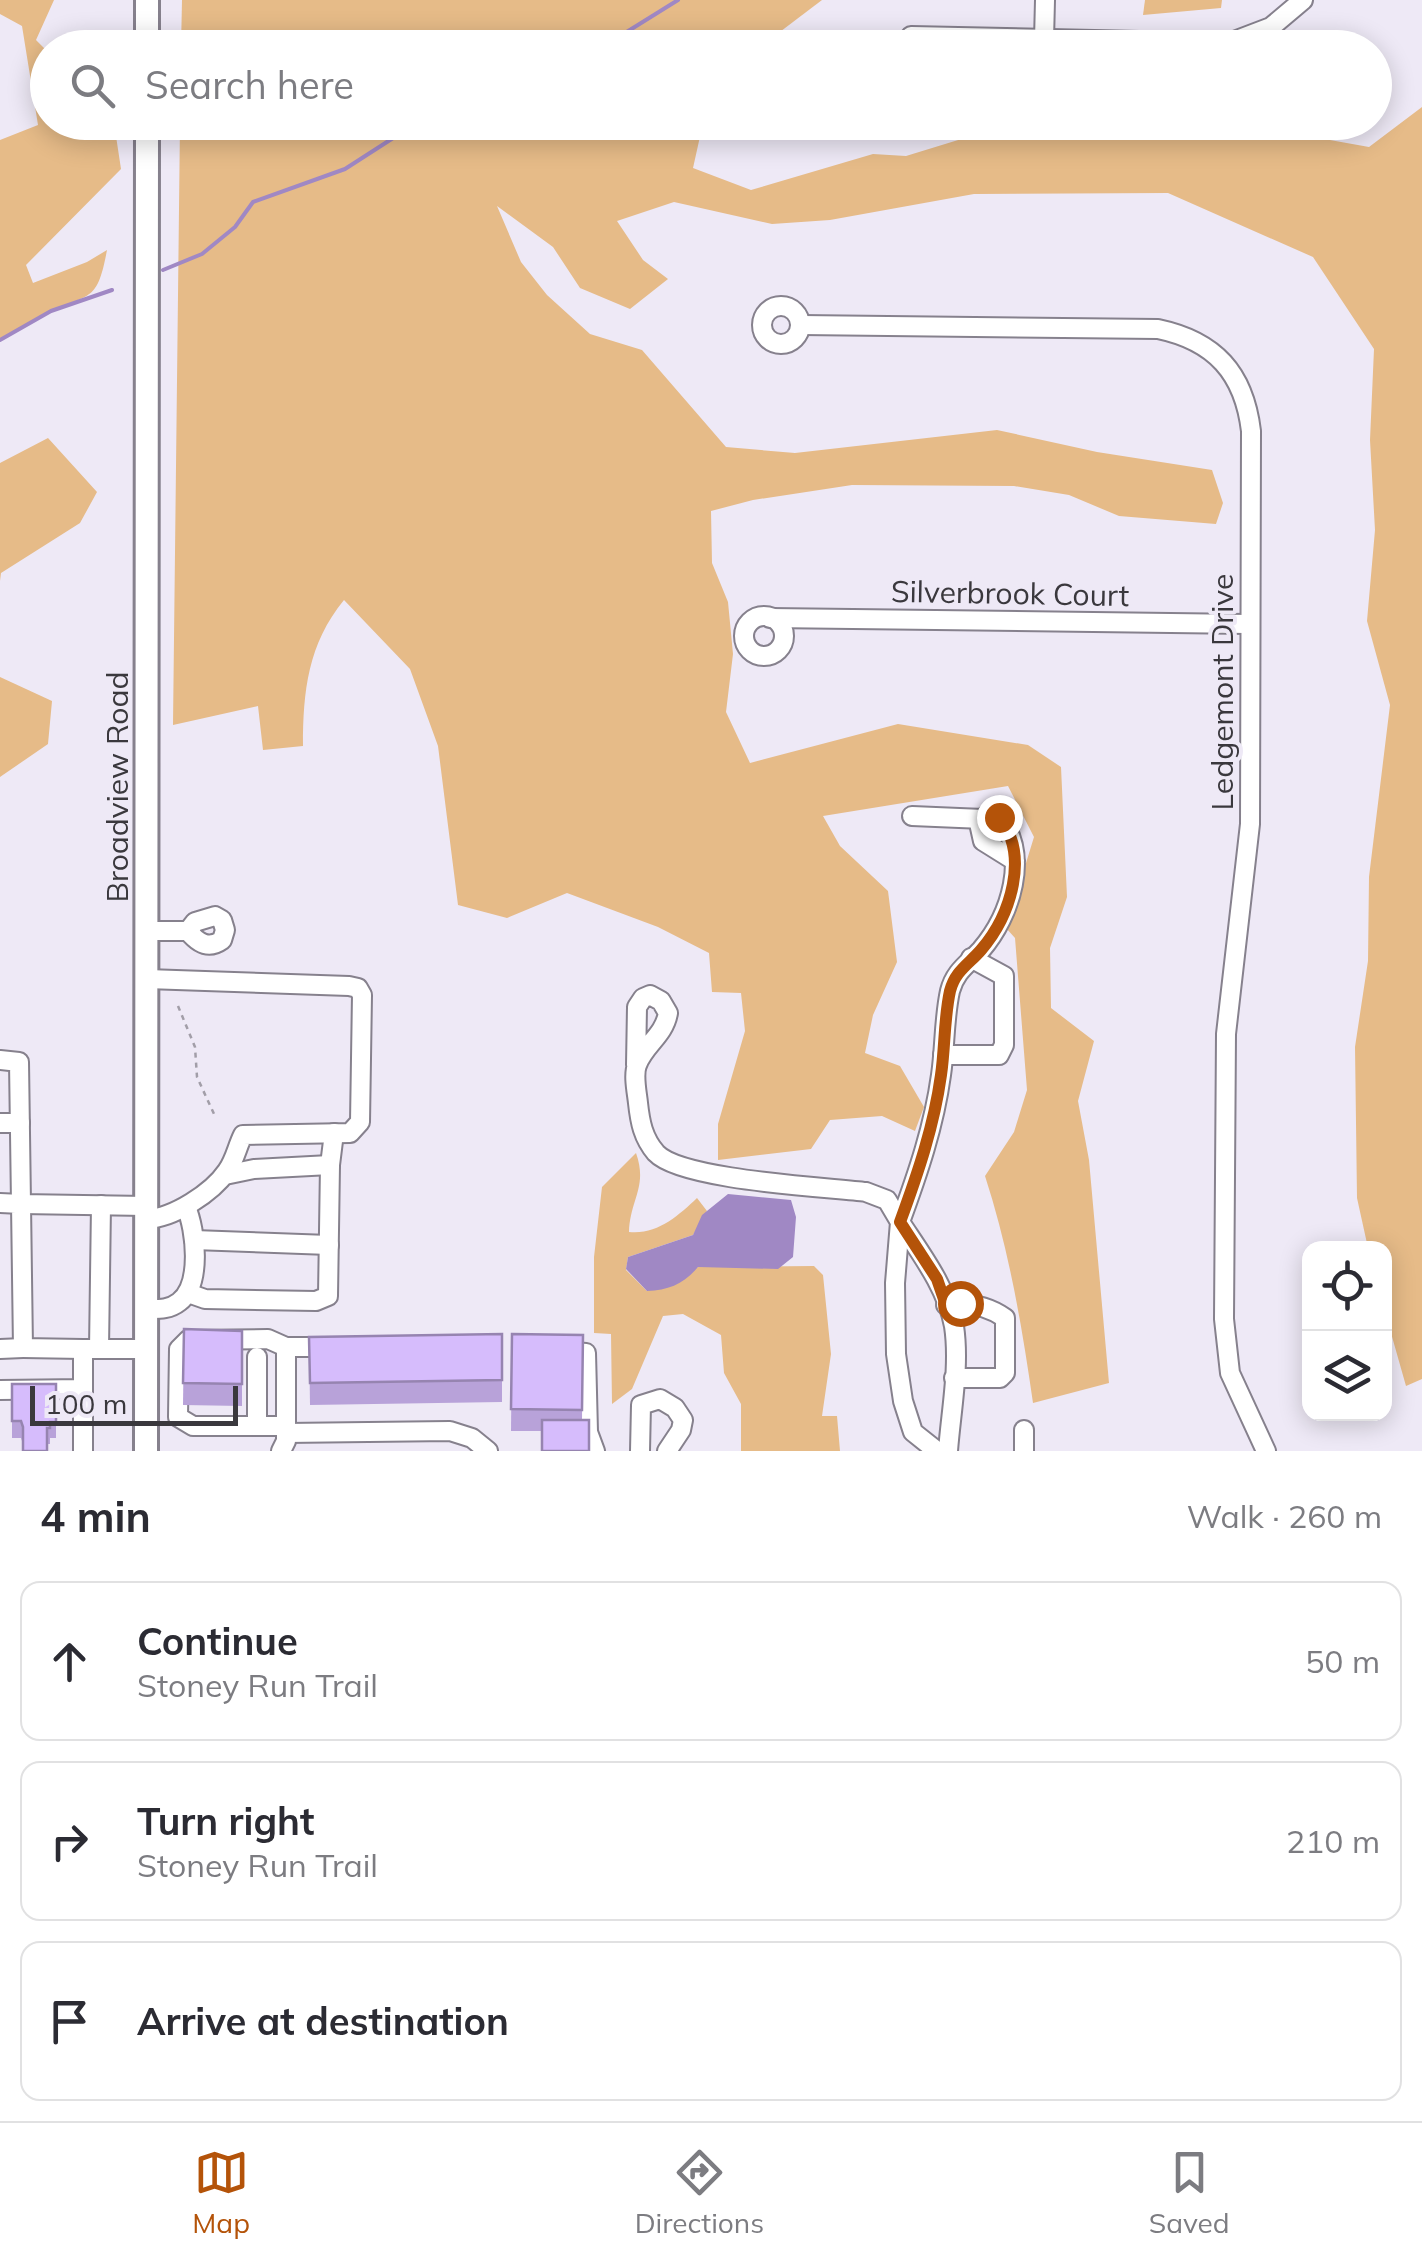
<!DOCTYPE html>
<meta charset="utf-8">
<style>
body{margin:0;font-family:Mulish,sans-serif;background:#f2f2f3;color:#2b2b33}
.controls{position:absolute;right:30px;bottom:30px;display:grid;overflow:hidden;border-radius:20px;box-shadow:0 5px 25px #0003}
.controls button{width:90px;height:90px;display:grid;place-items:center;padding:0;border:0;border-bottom:2px solid #e1e1e2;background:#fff;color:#2b2b33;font:50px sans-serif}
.scale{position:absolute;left:30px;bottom:25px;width:208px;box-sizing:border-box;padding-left:10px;border:5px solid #3a383d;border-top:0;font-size:28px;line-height:35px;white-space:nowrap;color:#3a383d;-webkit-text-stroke:8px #eee9f6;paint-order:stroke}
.stop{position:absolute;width:30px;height:30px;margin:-22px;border:8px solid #b45309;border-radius:50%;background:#fff}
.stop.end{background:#b45309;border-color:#fff;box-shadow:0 2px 10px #0008}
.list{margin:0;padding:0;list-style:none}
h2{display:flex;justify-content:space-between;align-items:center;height:130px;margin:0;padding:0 40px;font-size:42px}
h2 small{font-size:32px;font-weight:400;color:#7c7c81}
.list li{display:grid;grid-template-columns:65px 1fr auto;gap:30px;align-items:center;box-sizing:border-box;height:160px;margin:0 20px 20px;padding:0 20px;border:2px solid #e1e1e2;border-radius:20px}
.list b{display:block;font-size:38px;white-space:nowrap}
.list p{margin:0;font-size:32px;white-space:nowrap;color:#7c7c81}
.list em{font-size:32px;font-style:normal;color:#7c7c81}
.icon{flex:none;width:55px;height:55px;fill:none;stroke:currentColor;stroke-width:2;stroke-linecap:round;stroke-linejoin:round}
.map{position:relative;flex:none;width:1422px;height:1451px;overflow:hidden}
.search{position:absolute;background:#fff;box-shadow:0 5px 25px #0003;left:30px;right:30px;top:30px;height:110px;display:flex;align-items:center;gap:25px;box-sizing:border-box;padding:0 35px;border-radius:55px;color:#7c7c81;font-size:38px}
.sheet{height:670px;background:#fff}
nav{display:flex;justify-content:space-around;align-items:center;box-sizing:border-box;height:140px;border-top:2px solid #e1e1e2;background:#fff;font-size:28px;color:#7c7c81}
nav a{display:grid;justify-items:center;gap:5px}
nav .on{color:#b45309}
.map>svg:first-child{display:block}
.green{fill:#e6bb88}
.water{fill:#a088c4}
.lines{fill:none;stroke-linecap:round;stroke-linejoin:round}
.stream{stroke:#a088c4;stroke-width:4}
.minor-casing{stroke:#86818d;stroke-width:22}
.major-casing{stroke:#86818d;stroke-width:28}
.path{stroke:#a29ea8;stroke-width:2.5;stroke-dasharray:5 5;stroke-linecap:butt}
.minor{stroke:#fff;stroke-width:18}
.major{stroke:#fff;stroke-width:22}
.wall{fill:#b8a2d9}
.building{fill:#d6bcfc;stroke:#9684b0;stroke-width:2.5}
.route{stroke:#b45309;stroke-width:12}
.labels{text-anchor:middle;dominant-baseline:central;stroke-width:8;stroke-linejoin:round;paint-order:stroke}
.street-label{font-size:30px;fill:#3a383d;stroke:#eee9f6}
</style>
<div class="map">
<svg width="1422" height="1451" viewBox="0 0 1422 1451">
<rect width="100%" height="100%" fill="#eee9f6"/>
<g class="green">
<path d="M0 0H54L36 40 47 51 48 122 114 123 121 169 26 265 33 283 87 262 107 250C97 304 90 292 48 313 32 321 16 331 0 340V140L38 125 22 26 0 14Z"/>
<path d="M182 0H822L760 47 181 48Z"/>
<path d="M1145 0H1222L1221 8 1143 15Z"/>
<path d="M1422 107V1379L1406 1386 1385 1312 1384 1248H1368L1357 1198 1355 1047 1368 961 1369 877 1390 705 1367 621 1375 530 1370 440 1374 349 1313 257 1168 193 974 194 830 220 772 224 674 202 617 221 643 260 668 279 630 309 580 288 553 247 497 206 521 262 547 295 590 334 642 350 726 447 795 453 997 430 1097 452 1212 470 1223 503 1216 524 1119 516 1069 495 1014 486 852 485 753 500 711 511 712 563 728 602 733 654 726 712 750 763 898 724 1028 745 1061 767 1067 897 1050 948 1051 1008 1094 1041 1078 1101 1089 1160 1109 1383 1033 1403C1022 1326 1009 1250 985 1176L1014 1132 1027 1090 1015 938 1006 928 1034 837 1008 786 823 816 840 846 888 891 897 962 873 1015 865 1053 900 1066 924 1107 915 1131 882 1116 830 1120 811 1149 718 1160V1124L745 1031 741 993 712 992 709 953 658 927 567 893 507 918 458 905 438 746 410 669 344 600C308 644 303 691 303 746L263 750 258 706 173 725 180 123H703L693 168 751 190 873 154 906 156 994 129 1110 122 1236 123 1369 147Z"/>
<path d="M48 438 97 492 80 523 1 573 0 581V463Z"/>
<path d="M0 677 52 701 48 744 0 777Z"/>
<path d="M636 1153C648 1187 630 1199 629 1232 657 1235 678 1216 697 1198L707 1211 693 1235 628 1257 626 1270 647 1291 698 1267 814 1266 823 1275 831 1354 822 1416H837L840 1451H741V1404L724 1373 721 1335 683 1314 663 1316 632 1389 612 1404 611 1334 594 1333V1257L602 1187Z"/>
</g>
<path class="water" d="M728 1194 791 1200 796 1217 793 1257 778 1269 698 1267C684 1284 669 1290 647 1291L626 1269 628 1257 693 1235 702 1215Z"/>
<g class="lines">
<g class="stream">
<path d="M465 48H474"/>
<path d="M567 48 625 33 678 0"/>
<path d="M163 270 202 254 235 227 253 202 345 169 418 122"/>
<path d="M0 340 51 311 112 290"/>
</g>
<g class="minor-casing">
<g id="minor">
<path d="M911 36 1229 43 1271 27 1303 0"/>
<path d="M1044 40 1045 0"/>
<circle cx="781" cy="325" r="19"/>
<path d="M801 325 1158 329C1215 341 1244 373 1251 431L1250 824 1226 1034 1224 1319 1230 1373 1266 1451"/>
<circle cx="764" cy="636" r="20"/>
<path d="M770 618 1248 624"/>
<path d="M912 816 983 819"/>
<path d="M147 931H188L195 922 215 916 222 920 225 930 222 940C208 950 197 942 188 931"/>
<path d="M147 979 349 986 358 988 362 995 360 1122 350 1133 243 1135C237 1147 235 1160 227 1171 212 1193 173 1218 147 1219"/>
<path d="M943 1055H999L1004 1045V976L971 958"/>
<path d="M0 1060 19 1062 21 1204 146 1206"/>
<path d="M636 1065 637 1007 643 998 650 995 661 1001 668 1013C664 1036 644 1045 637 1065 633 1075 637 1093 638 1103 640 1122 643 1138 656 1153 681 1180 824 1187 866 1192L887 1200 900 1222 895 1283 896 1354 903 1401 913 1432 937 1451"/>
<path d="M0 1123H20"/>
<path d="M225 1175 254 1169 330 1165"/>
<path d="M0 1203 21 1204 23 1348 83 1349"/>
<path d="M194 1240 329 1245"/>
<path d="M188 1293 205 1299 316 1301 328 1296 330 1165 334 1133"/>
<path d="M946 1305C967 1302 988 1306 1005 1318V1373L1000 1378H954"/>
<path d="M146 1309C158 1309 169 1310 179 1302 202 1285 196 1230 186 1207"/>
<path d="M286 1347 268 1339 188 1340 179 1349 178 1417 193 1426H286"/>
<path d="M0 1349 23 1348"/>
<path d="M99 1349 101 1205"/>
<path d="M562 1351 586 1353 588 1432 595 1451"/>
<path d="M83 1389V1451"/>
<path d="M0 1390 83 1389V1349H146"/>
<path d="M257 1426V1357"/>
<path d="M1024 1430V1451"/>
<path d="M286 1433 450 1431 472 1438 488 1451"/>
<path d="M281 1451 286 1441V1347H331"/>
<path d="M640 1451 641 1405 660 1399 675 1408 683 1420 681 1430 667 1451"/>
<path d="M948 1451C951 1411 960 1366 954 1326 947 1288 921 1254 900 1222 918 1173 934 1126 941 1075 945 1048 944 1018 950 991 955 971 968 964 981 950 1011 915 1030 855 999 817L986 816 979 823 983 841 1015 861"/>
</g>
</g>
<g class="major-casing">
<g id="major">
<path d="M147 48V0"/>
<path d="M146 1451 147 122"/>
</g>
</g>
<path class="path" d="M178 1006 195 1047 197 1077 214 1114"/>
<use href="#minor" class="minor"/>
<use href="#major" class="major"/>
</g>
<g class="wall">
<path d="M184 1329 242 1331V1406L183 1405Z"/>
<path d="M502 1334V1402L310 1405 309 1337Z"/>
<path d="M512 1334 583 1335 582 1420 542 1431H511Z"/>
<path d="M12 1384H56V1438H50V1444H23L21 1438H12Z"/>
</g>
<g class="building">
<path d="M184 1329 242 1331V1384L183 1383Z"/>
<path d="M502 1334V1380L310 1383 309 1337Z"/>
<path d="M512 1334 583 1335 582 1410 511 1409Z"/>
<path d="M12 1384H56V1422H50V1428H47V1451H23V1427L21 1421H12Z"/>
<rect x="542" y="1420" width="47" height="31"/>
</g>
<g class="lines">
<path class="route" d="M960 1303 946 1305 937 1279 900 1222C918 1173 934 1126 941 1075 945 1048 944 1018 950 991 955 971 969 964 981 950 1011 915 1030 855 999 817"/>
</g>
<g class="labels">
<g class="street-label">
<text transform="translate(1010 593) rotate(1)">Silverbrook Court</text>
<text transform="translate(1222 692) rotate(-90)">Ledgemont Drive</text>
<text transform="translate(117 787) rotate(-90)">Broadview Road</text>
</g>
</g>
</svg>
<div class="controls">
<button><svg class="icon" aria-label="locate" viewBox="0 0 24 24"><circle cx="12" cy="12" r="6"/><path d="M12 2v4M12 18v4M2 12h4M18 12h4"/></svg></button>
<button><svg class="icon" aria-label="layers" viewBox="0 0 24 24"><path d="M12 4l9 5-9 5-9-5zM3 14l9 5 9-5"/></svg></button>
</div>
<div class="scale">100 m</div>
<div class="stop" style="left:960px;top:1303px"></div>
<div class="stop end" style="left:999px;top:817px"></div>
<div class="search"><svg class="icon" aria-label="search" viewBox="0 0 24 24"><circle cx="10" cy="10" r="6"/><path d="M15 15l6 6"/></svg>Search here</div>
</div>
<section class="sheet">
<h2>4 min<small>Walk · 260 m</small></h2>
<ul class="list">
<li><svg class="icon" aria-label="ahead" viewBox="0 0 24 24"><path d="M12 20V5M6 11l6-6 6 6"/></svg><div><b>Continue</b><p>Stoney Run Trail</p></div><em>50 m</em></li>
<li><svg class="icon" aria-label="right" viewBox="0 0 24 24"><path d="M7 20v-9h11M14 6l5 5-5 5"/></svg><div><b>Turn right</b><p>Stoney Run Trail</p></div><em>210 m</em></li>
<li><svg class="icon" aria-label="arrive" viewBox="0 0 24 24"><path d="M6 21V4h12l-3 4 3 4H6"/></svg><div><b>Arrive at destination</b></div></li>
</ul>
</section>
<nav>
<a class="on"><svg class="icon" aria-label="map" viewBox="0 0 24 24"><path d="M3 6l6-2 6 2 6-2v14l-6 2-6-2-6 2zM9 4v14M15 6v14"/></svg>Map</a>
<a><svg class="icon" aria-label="directions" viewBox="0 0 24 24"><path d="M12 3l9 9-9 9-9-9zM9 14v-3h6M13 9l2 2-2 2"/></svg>Directions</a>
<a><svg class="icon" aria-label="saved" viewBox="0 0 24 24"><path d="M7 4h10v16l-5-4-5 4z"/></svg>Saved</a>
</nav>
